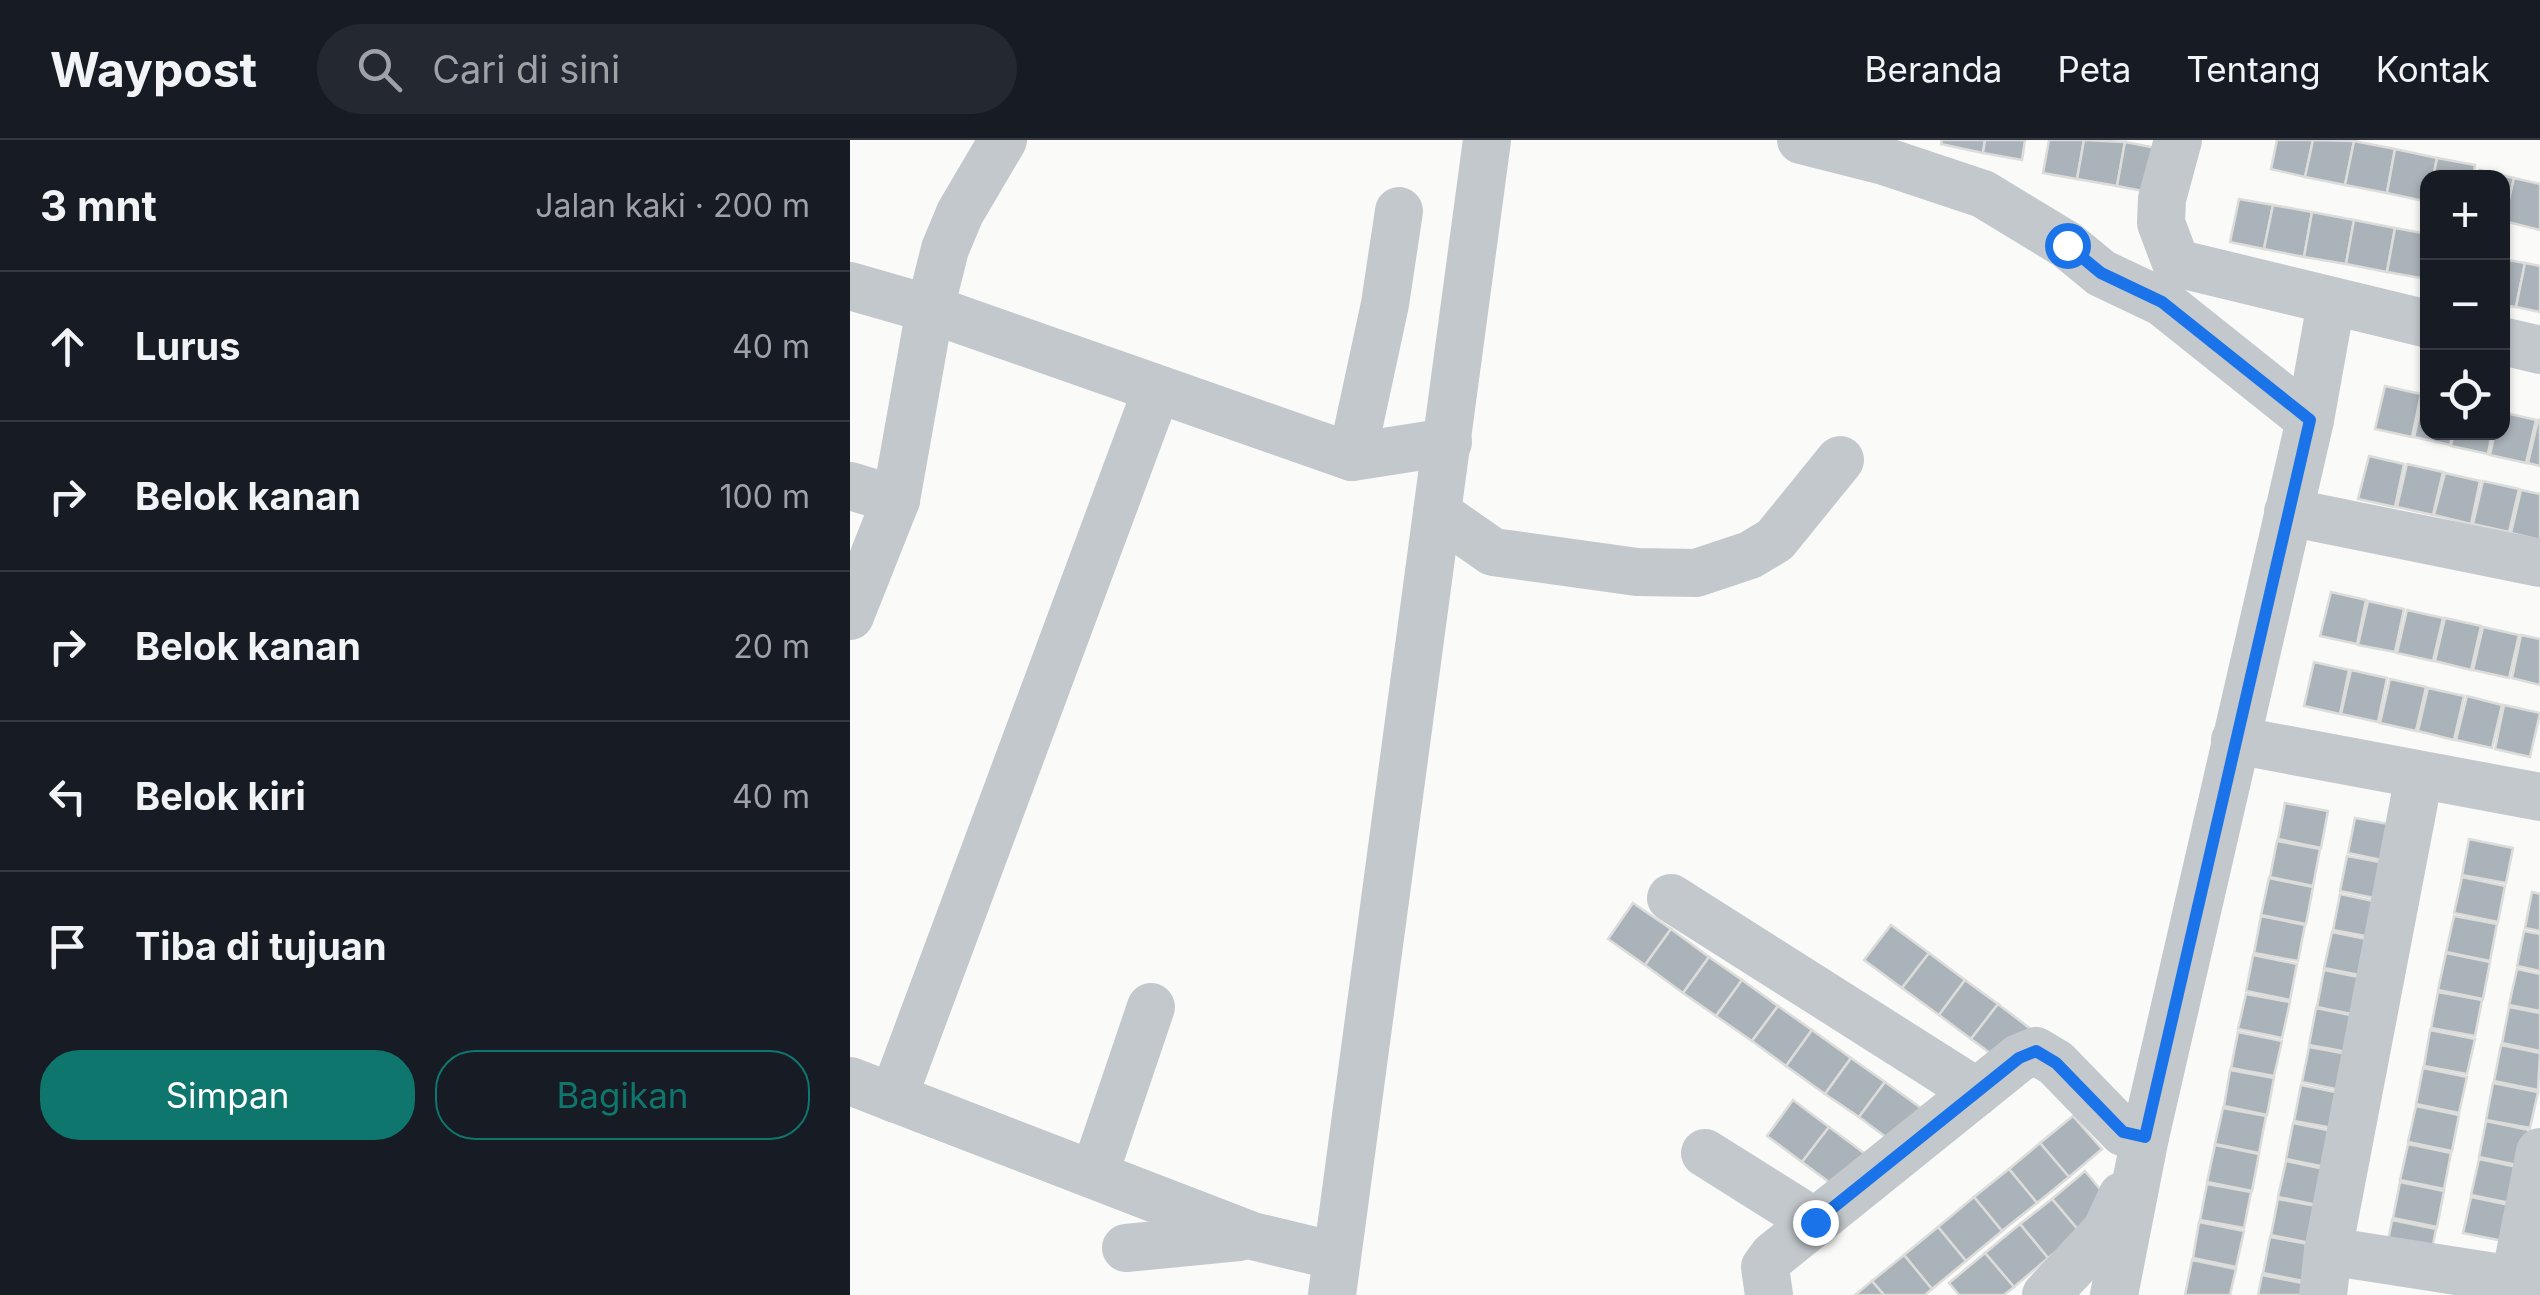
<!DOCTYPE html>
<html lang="id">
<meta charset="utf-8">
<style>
body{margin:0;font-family:Inter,sans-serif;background:#242831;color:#f1f3f6}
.controls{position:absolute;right:30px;top:30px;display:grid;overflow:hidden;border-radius:20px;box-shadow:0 2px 8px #0004}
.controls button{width:90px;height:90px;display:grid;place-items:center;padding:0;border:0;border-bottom:2px solid #363941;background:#171b24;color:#f1f3f6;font:50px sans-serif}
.stop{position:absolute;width:30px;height:30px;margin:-22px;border:8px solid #1a73e8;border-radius:50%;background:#fff}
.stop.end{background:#1a73e8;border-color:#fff;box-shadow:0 2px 10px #0008}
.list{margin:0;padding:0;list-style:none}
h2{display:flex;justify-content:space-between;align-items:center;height:130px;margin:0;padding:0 40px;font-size:42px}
h2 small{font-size:32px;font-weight:400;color:#9ea1a6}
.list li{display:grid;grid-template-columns:65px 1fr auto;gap:30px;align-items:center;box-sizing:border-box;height:150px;padding:0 40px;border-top:2px solid #363941}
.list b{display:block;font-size:38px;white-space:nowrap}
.list em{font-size:32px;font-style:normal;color:#9ea1a6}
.actions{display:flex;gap:20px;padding:30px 40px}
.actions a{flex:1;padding:22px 0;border:2px solid #0f766e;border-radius:40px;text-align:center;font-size:35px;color:#0f766e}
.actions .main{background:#0f766e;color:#fff}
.icon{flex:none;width:55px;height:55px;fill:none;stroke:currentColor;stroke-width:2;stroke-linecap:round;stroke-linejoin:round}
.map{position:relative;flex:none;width:1690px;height:1155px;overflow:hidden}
header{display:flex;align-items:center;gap:60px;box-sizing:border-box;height:140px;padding:0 50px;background:#171b24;border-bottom:2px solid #363941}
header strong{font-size:48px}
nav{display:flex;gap:55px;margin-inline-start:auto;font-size:35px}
.search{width:700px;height:90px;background:#242831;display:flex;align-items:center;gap:25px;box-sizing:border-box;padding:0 35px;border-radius:55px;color:#9ea1a6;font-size:38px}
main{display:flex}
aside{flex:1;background:#171b24}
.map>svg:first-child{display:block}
.building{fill:#aab3b9;stroke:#dcdcda;stroke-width:2.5}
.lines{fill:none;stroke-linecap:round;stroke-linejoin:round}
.minor{stroke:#c3c8cc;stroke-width:48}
.route{stroke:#1a73e8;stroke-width:12}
</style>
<header>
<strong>Waypost</strong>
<div class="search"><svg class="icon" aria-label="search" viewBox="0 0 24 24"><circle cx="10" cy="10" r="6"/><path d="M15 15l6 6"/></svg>Cari di sini</div>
<nav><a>Beranda</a><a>Peta</a><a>Tentang</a><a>Kontak</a></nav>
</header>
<main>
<aside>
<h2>3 mnt<small>Jalan kaki · 200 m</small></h2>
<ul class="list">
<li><svg class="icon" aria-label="ahead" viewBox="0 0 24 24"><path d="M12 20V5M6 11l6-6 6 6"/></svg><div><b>Lurus</b></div><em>40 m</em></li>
<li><svg class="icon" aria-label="right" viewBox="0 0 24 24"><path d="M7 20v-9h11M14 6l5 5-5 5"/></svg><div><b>Belok kanan</b></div><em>100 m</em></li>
<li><svg class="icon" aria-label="right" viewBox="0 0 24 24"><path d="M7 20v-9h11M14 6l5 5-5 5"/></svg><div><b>Belok kanan</b></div><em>20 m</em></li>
<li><svg class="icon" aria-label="left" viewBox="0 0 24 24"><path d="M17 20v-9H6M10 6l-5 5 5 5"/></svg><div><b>Belok kiri</b></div><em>40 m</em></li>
<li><svg class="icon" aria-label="arrive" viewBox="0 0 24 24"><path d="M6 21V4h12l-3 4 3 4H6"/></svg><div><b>Tiba di tujuan</b></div></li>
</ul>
<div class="actions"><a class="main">Simpan</a><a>Bagikan</a></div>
</aside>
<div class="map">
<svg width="1690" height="1155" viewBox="0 0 1690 1155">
<rect width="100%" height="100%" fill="#fafaf8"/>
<g class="building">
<path d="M1092 0H1135L1133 13 1091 4Z"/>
<path d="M1135 0H1175L1172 20 1133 13Z"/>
<path d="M1199 0H1234L1227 39 1193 33Z"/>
<path d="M1234 0 1275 2 1267 46 1227 39Z"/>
<path d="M1427 0H1463L1455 37 1421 29Z"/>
<path d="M1463 0 1504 1 1495 45 1455 37Z"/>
<path d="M1504 1 1545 9 1537 53 1495 45Z"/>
<path d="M1275 2 1317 10 1308 54 1267 46Z"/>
<path d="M1545 9 1587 18 1583 38H1578V62L1537 53Z"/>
<path d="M1587 18 1625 25 1623 38H1583Z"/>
<path d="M1630 30 1664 38 1654 81 1652 38H1629Z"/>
<path d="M1664 38 1690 44V90L1654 81Z"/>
<path d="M1389 59 1423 65 1414 109 1380 102Z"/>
<path d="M1423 65 1462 72 1454 117 1414 109Z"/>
<path d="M1462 72 1504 80 1496 124 1454 117Z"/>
<path d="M1504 80 1545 88 1537 132 1496 124Z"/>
<path d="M1545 88 1578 94 1576 139 1537 132Z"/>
<path d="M1652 119 1675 123 1666 167 1652 165Z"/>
<path d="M1675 123 1690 126V172L1666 167Z"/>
<path d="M1535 246 1571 254 1562 297 1525 289Z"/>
<path d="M1574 255H1578V292H1603L1600 305 1564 297Z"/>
<path d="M1652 272 1686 280 1676 323 1640 315 1645 292H1652Z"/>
<path d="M1688 280H1690V326L1678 323Z"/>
<path d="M1604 292H1642L1638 314 1601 306Z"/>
<path d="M1519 316 1554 324 1545 367 1508 359Z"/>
<path d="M1557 324 1593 332 1583 375 1547 367Z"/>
<path d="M1595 333 1630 341 1621 384 1584 375Z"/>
<path d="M1633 341 1669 349 1659 392 1623 384Z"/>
<path d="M1671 350 1690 354V400L1661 393Z"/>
<path d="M1481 452 1516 460 1507 504 1470 496Z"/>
<path d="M1518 461 1554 469 1545 512 1508 505Z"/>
<path d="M1557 470 1593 478 1583 521 1547 513Z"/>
<path d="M1595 478 1631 486 1621 530 1585 521Z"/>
<path d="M1633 487 1669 495 1659 538 1623 530Z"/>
<path d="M1671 495 1690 499V545L1662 538Z"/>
<path d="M1464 522 1499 530 1490 574 1454 566Z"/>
<path d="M1501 530 1537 538 1528 582 1491 574Z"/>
<path d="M1540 539 1576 547 1566 591 1530 583Z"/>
<path d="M1578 548 1614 556 1604 600 1568 591Z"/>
<path d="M1617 556 1652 565 1642 608 1606 600Z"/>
<path d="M1654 565 1690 573 1680 617 1645 609Z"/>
<path d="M1435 663 1478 671 1471 708 1428 699Z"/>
<path d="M1505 678 1550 686 1541 722 1498 713Z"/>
<path d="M1619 699 1663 708 1656 743 1612 735Z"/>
<path d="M1427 701 1470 709 1463 746 1420 737Z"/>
<path d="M1497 716 1541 724 1534 760 1490 751Z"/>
<path d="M1612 737 1655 746 1648 782 1604 773Z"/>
<path d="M1419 738 1463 747 1456 784 1411 775Z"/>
<path d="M1682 752 1690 754V791L1675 788Z"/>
<path d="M1490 754 1533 763 1526 798 1483 790Z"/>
<path d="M783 763 821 789 795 825 758 799Z"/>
<path d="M1411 776 1455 785 1448 821 1404 813Z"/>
<path d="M1604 776 1647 784 1640 821 1596 812Z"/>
<path d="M1041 785 1079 813 1052 848 1014 820Z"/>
<path d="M821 789 859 817 833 853 795 825Z"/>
<path d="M1674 791 1690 794V831L1667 826Z"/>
<path d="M1482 792 1526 801 1519 837 1474 828Z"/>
<path d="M1079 813 1115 840 1089 875 1052 848Z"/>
<path d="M1596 813 1640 822 1633 859 1588 850Z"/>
<path d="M1403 815 1447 824 1440 860 1396 851Z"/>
<path d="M859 817 892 840 866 876 833 853Z"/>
<path d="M1667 829 1690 834V871L1659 865Z"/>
<path d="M1474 830 1518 839 1511 876 1467 867Z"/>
<path d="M892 840 928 866 902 901 866 876Z"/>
<path d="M1115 840 1148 864 1121 899 1089 875Z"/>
<path d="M1588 852 1632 860 1625 896 1581 888Z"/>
<path d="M1396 854 1440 862 1432 898 1388 889Z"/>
<path d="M1148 864 1182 890 1156 925 1121 899Z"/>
<path d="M928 866 962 890 936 926 902 901Z"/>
<path d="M1659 867 1690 873V911L1652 903Z"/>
<path d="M1466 868 1510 877 1503 913 1459 905Z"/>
<path d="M962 890 1001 918 975 954 936 926Z"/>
<path d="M1580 890 1625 899 1617 934 1574 926Z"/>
<path d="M1388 892 1432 901 1424 936 1381 928Z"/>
<path d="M1651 905 1690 913 1688 950 1644 941Z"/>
<path d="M1459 907 1503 915 1495 951 1452 942Z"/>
<path d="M1001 918 1035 942 1009 977 975 954Z"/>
<path d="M1573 928 1617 937 1609 973 1566 964Z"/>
<path d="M1380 930 1424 938 1417 975 1374 966Z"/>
<path d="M1035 942 1071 968 1045 1004 1009 977Z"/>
<path d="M1643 943 1688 952 1680 988 1636 980Z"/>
<path d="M1451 945 1495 954 1488 989 1444 981Z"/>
<path d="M943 960 979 987 952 1022 917 996Z"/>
<path d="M1566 966 1609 975 1602 1011 1558 1002Z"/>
<path d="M1373 968 1416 976 1409 1013 1365 1004Z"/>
<path d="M1223 976 1252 1009 1219 1037 1190 1003Z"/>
<path d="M1636 981 1679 990 1672 1026 1629 1017Z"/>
<path d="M1443 983 1487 992 1480 1028 1436 1019Z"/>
<path d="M979 987 1018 1016 991 1051 952 1022Z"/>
<path d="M1190 1003 1219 1037 1187 1063 1159 1029Z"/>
<path d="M1558 1004 1601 1013 1594 1049 1550 1040Z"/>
<path d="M1365 1005 1409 1014 1402 1051 1357 1042Z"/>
<path d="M1629 1019 1672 1028 1665 1064 1621 1055Z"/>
<path d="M1436 1021 1479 1030 1472 1066 1428 1057Z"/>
<path d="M1159 1029 1187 1063 1152 1091 1124 1057Z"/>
<path d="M1235 1031 1263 1065 1230 1092 1202 1059Z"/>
<path d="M1550 1042 1594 1051 1587 1087 1543 1078Z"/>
<path d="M1357 1044 1401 1052 1394 1088 1350 1080Z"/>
<path d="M1124 1057 1152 1091 1116 1121 1088 1087Z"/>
<path d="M1621 1057 1664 1066 1658 1102 1613 1093Z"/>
<path d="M1202 1059 1230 1092 1198 1118 1170 1084Z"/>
<path d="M1428 1059 1472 1067 1465 1104 1421 1095Z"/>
<path d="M1542 1080 1586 1089 1579 1126 1535 1117Z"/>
<path d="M1349 1082 1394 1091 1386 1127 1343 1118Z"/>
<path d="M1170 1084 1198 1118 1164 1147 1135 1113Z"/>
<path d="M1088 1087 1116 1121 1082 1149 1054 1115Z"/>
<path d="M1420 1097 1464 1105 1458 1142 1413 1133Z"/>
<path d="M1135 1113 1164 1147 1154 1155H1109L1099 1143Z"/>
<path d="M1054 1115 1082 1149 1075 1155H1034L1022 1141Z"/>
<path d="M1342 1120 1386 1129 1380 1155H1335Z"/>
<path d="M1412 1135 1457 1144 1455 1155H1408Z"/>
<path d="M1022 1141 1034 1155H1005Z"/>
</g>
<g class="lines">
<g class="minor">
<path d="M951 0 1034 21 1133 54 1217 105 1251 133 1312 162 1460 280"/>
<path d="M1328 0 1312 59 1311 83 1326 123 1578 184"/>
<path d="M0 146 80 169 502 317 598 302"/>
<path d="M1652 201 1690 210"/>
<path d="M502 317 535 164 549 71"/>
<path d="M0 346 46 360"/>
<path d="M1438 372 1690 423"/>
<path d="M587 373 643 412 787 432 846 433 900 415 925 400 990 320"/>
<path d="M0 476 46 360 80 169 95 109 110 73 153 0"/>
<path d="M1385 600 1690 657"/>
<path d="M821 758 1127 952"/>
<path d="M0 941 402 1096 486 1116"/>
<path d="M43 958 307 249"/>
<path d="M855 1013 965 1082"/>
<path d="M244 1035 301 867"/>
<path d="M276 1108 389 1097"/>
<path d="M1478 1111 1690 1144"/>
<path d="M1665 1139 1690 1012"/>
<path d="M482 1155 637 0"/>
<path d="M919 1155 915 1127 923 1116 1169 918 1186 911 1206 923 1273 992 1295 997"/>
<path d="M1196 1155 1256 1091 1272 1056"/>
<path d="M1264 1155 1295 997 1460 280 1481 163"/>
<path d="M1473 1155 1478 1111 1569 636"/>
</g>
</g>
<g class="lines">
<path class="route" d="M965 1082 1169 918 1186 911 1206 923 1273 992 1295 997 1460 280 1312 162 1251 133 1217 105"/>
</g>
</svg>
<div class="controls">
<button>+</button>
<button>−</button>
<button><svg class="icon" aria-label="locate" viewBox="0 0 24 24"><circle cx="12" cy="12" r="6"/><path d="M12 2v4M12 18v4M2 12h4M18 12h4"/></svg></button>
</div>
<div class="stop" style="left:1217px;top:105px"></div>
<div class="stop end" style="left:965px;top:1082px"></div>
</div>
</main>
